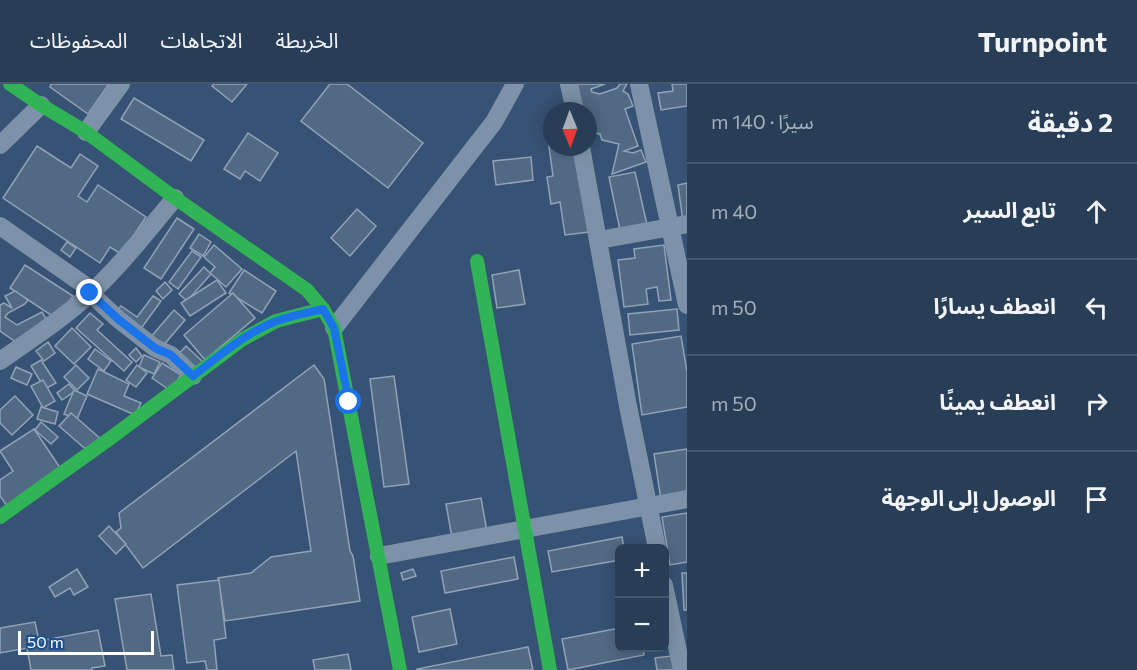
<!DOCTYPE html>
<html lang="ar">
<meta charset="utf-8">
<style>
body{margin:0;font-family:Commissioner,"Noto Sans Arabic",sans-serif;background:#30455d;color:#f1f3f6;direction:rtl}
.controls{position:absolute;right:18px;bottom:18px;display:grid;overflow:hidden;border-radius:9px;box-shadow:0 3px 15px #0003}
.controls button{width:54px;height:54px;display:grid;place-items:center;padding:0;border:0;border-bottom:2px solid #44576d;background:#283e57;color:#f1f3f6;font:30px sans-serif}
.compass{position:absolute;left:543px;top:18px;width:54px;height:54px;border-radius:50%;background:#283e57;box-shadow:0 3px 15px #0003;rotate:179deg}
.scale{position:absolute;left:18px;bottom:15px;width:136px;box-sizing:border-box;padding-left:6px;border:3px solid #fff;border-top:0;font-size:16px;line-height:21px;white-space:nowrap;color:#fff;-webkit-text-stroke:4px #1b4f8f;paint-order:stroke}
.stop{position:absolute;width:18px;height:18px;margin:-14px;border:4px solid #1a73e8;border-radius:50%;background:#fff}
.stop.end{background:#1a73e8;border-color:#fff;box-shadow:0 2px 6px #0008}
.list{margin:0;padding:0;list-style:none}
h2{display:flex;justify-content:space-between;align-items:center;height:78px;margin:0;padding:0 24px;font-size:26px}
h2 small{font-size:20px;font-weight:400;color:#a5aeba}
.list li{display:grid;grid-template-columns:39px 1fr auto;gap:18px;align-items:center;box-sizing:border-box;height:96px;padding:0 24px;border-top:2px solid #44576d}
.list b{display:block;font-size:22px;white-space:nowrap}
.list em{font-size:20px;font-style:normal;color:#a5aeba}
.icon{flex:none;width:33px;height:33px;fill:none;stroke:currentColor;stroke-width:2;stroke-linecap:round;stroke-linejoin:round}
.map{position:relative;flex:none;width:687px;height:586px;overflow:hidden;direction:ltr}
header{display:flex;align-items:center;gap:36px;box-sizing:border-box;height:84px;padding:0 30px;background:#283e57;border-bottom:2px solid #44576d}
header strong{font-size:28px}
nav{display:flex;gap:33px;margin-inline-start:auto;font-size:21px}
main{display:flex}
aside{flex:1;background:#283e57}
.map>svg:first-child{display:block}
.building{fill:#526984;stroke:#92a2b6;stroke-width:1.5}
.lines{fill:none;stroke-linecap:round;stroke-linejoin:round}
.street{stroke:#7d92a8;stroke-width:18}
.fast{stroke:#30b455;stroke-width:14}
.route{stroke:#1a73e8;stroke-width:8}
</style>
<header>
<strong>Turnpoint</strong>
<nav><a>الخريطة</a><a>الاتجاهات</a><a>المحفوظات</a></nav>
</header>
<main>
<aside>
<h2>2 دقيقة<small>سيرًا · 140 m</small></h2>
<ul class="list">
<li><svg class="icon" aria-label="ahead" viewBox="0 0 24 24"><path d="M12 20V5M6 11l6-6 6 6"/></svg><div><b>تابع السير</b></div><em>40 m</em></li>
<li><svg class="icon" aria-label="left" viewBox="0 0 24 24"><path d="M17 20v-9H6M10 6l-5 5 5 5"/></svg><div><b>انعطف يسارًا</b></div><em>50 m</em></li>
<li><svg class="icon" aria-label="right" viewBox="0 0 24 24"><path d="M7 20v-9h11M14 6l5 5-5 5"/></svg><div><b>انعطف يمينًا</b></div><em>50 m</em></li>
<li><svg class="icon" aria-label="arrive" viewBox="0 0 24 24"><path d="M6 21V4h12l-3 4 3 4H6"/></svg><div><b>الوصول إلى الوجهة</b></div></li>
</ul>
</aside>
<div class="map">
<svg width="687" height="586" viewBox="0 0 687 586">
<rect width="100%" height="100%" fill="#365274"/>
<g class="building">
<path d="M51 0H109L88 30 50 3Z"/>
<path d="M214 0H247L232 18 212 2Z"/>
<path d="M330 0H347L423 59 388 104 301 37Z"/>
<path d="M573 0H605L591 5 592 8 600 10 617 4 620 0H627L623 7 628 10 633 22 625 25 638 62 624 67 633 69 641 66 646 78 612 90 619 60 602 56 600 50 590 48 588 42V27H583Z"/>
<path d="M672 0H687V22L661 26 658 9 673 7Z"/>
<path d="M134 14 204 56 191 77 121 35Z"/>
<path d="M248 49 278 69 260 97 245 87 240 95 224 85Z"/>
<path d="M552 54V63H576L589 148 565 151 560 118 551 120 547 93 553 92 548 55Z"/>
<path d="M37 62 71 84 80 70 98 82 78 112 87 118 98 101 146 133 121 170 110 163 100 179 3 114Z"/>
<path d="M531 73 533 96 496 101 493 77Z"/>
<path d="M635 88 648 145 621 151 609 93Z"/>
<path d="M687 99V138H683L678 101Z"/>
<path d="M357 125 376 142 350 172 331 154Z"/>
<path d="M177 134 194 145 161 195 144 184Z"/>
<path d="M199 150 211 158 203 172 190 164Z"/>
<path d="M67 158 76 164 70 173 61 166Z"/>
<path d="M214 161 242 185 226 203 210 189 215 183 204 173Z"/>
<path d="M664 161 671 216 659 217 657 203 646 205 648 220 624 223 618 176 635 174 634 165Z"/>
<path d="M192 167 201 173 178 205 169 198Z"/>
<path d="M25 181 73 212 57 235 10 204Z"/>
<path d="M204 183 211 190 187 217 179 210Z"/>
<path d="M244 186 276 207 262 229 229 209Z"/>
<path d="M519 186 525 220 497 224 492 191Z"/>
<path d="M217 196 226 209 190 232 181 219Z"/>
<path d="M165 198 172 206 163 215 156 207Z"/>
<path d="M15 207 28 216 25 220 8 229 5 233 17 241 42 228 49 240 16 258 0 247V221L4 219 12 224 5 212Z"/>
<path d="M233 209 255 234 205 276 184 251Z"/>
<path d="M153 212 161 217 135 253 110 235 121 222 137 233Z"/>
<path d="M677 225 679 246 630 251 628 230Z"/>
<path d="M174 226 185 236 156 270 144 261Z"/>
<path d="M90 229 103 240 97 246 132 278 124 287 76 244Z"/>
<path d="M72 244 91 263 74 280 55 262Z"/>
<path d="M681 252 687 288V323L642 331 632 260Z"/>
<path d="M48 258 55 269 44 277 36 267Z"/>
<path d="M186 262 203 278 189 293 172 277Z"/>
<path d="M136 264 142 272 136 278 129 271Z"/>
<path d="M95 265 111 277 104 287 88 275Z"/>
<path d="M144 271 160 278 154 290 139 283Z"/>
<path d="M41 276 56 299 45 305 31 282Z"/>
<path d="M162 279 181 291 171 307 152 294Z"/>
<path d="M76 281 89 294 77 306 64 293Z"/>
<path d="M137 281 147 289 136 303 126 296Z"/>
<path d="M314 281 324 295 350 467 353 472 360 517 225 537 218 494 251 489 271 473 311 467 296 367 143 484 116 448 121 444 119 429Z"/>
<path d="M16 283 32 290 27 301 11 294Z"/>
<path d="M98 285 129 300 124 312 141 319 135 331 87 310Z"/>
<path d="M394 292 409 400 384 403 370 295Z"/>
<path d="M43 296 55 317 43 324 31 302Z"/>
<path d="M69 300 75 307 62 316 57 309Z"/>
<path d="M74 306 87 312 77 335 64 330Z"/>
<path d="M15 312 33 331 12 351 0 339V326Z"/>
<path d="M41 323 58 328 55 340 37 335Z"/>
<path d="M71 329 102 356 90 369 59 342Z"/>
<path d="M41 338 58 353 51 360 35 346Z"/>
<path d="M34 345 61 385 7 422 0 412V396L13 387 0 367Z"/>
<path d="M687 365V413L661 416 654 370Z"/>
<path d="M481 414 487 448 452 454 446 420Z"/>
<path d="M687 429V478L670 481 662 433Z"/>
<path d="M109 442 126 460 116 470 99 452Z"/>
<path d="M622 453 624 464H620V476L552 488 548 467Z"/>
<path d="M514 473 518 495 445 509 441 487Z"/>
<path d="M77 485 88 503 74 511 70 504 55 513 49 503Z"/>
<path d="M413 485 416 492 403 496 401 489Z"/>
<path d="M682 489H687V526H684Z"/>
<path d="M219 496 226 554 214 556 217 586H207L205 577 187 579 177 501Z"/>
<path d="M151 510 161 572 172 571 174 586H127L115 515Z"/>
<path d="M450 525 457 560 419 568 412 533Z"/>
<path d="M35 538 39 557 98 546 105 582 92 584V586H31L27 564 0 569V544Z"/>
<path d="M620 544V564H643L644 571 568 586 562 555Z"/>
<path d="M528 563 533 586H417V585Z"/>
<path d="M348 570 351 586H315L313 576Z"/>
<path d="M672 572 675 586H657L655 574Z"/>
</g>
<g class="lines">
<g class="street">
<path d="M569 0 575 27"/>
<path d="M639 0 687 221"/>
<path d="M86 48 121 0"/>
<path d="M0 61 41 21"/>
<path d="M581 63 628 322 657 464"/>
<path d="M0 142 93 207"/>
<path d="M599 156 687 140"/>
<path d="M90 209 118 235 155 264 171 271 193 292"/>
<path d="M334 244 494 38 515 0"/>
<path d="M0 277C31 255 64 234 92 208 123 179 148 146 175 114"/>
<path d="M379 472 687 415"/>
<path d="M664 501 682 586"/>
</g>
<g class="fast">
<path d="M10 0 41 21 86 48 175 114 307 206 323 225 334 244 400 586"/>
<path d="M477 177 550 586"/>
<path d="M0 433 112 353 243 255 276 237 323 225"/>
</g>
</g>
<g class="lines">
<path class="route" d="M90 209 118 235 155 264 171 271 193 292C218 273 244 250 274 238 289 232 307 229 323 225L334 244 349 318"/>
</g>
</svg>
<div class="controls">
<button>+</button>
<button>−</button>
</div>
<svg class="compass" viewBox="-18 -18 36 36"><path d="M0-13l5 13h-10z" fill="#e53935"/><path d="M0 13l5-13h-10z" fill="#a5aeba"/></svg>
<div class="scale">50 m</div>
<div class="stop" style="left:349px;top:318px"></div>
<div class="stop end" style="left:90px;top:209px"></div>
</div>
</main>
